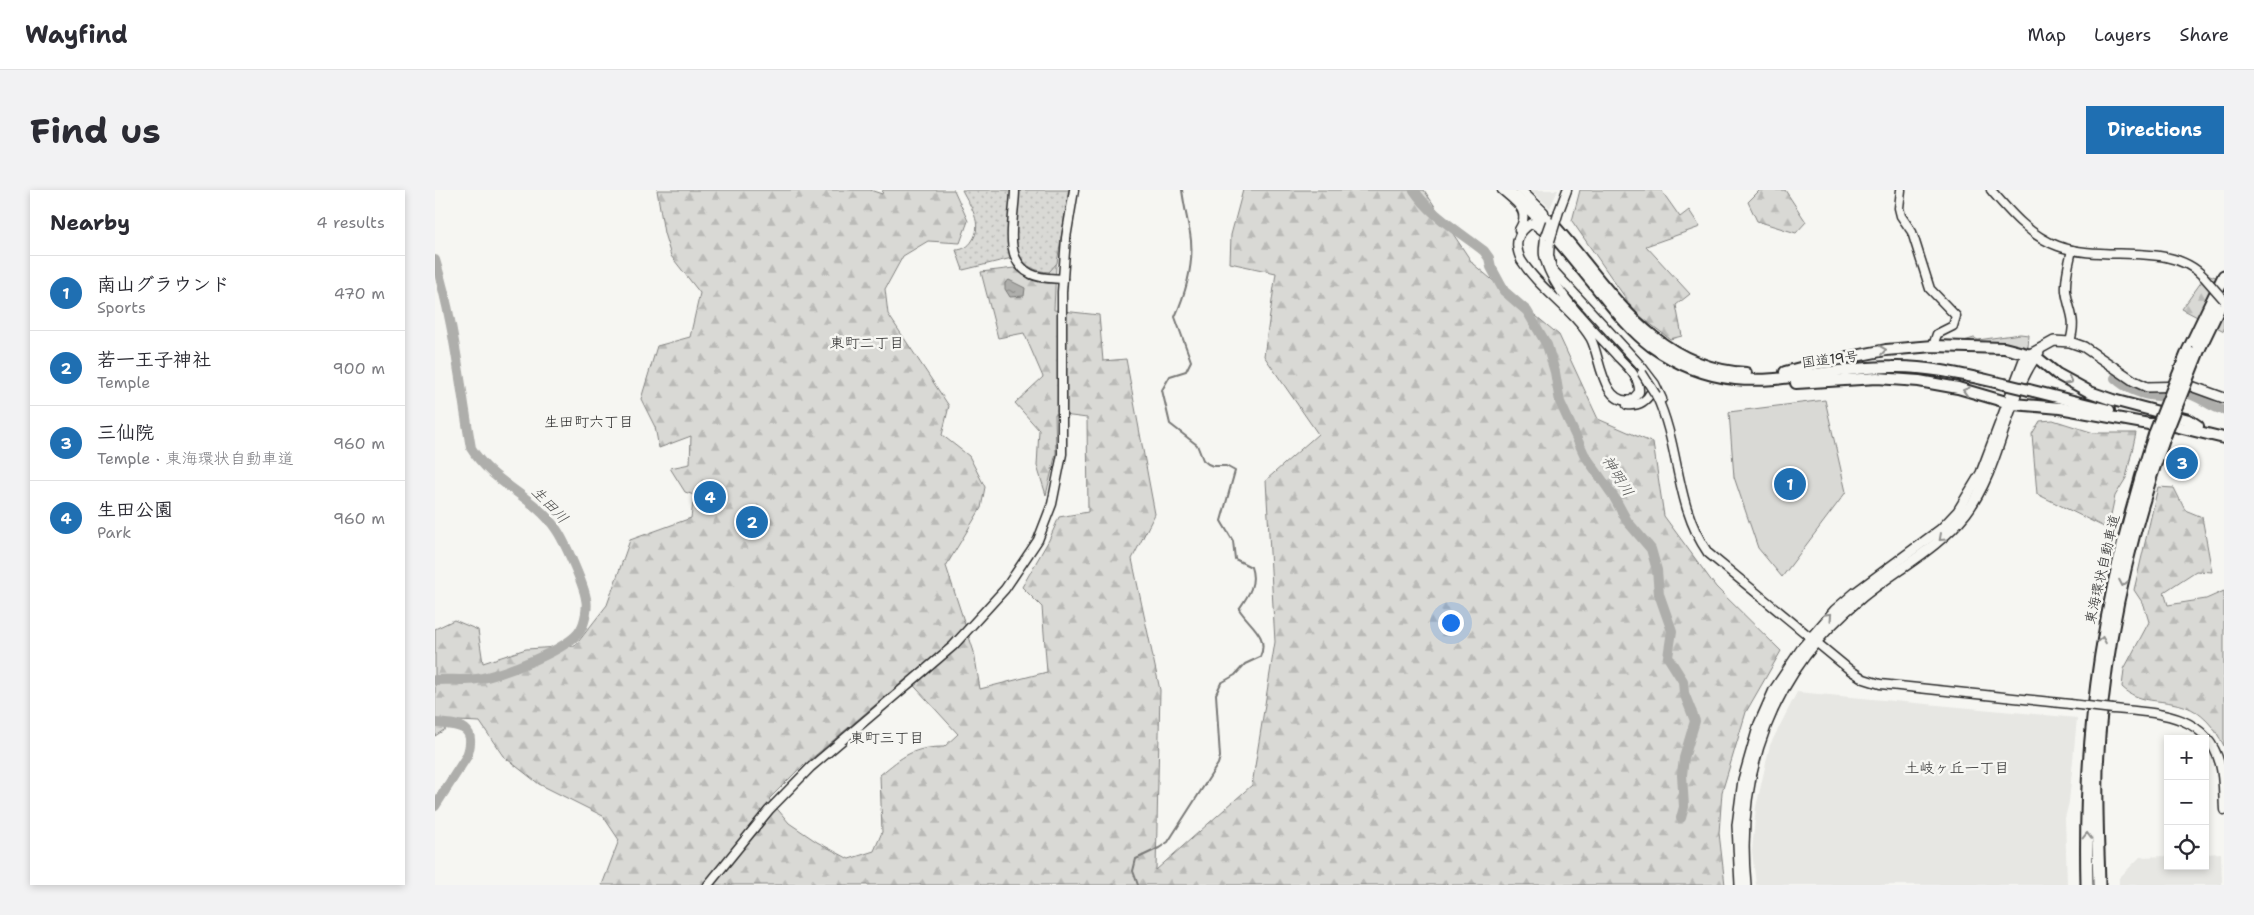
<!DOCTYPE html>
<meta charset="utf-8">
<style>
body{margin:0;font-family:"Shantell Sans","Klee One",sans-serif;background:#f2f2f3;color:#2b2b33}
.controls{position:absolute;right:15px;bottom:15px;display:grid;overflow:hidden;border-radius:0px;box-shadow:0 2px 8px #0003}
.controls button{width:45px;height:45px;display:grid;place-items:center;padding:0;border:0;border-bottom:1px solid #e1e1e2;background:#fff;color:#2b2b33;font:25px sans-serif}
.you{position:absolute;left:1015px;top:432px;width:18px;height:18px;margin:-12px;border:4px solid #fff;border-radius:50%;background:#1a73e8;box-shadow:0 0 0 8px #1a73e833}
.badge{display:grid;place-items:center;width:32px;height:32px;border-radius:50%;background:#1f6fb2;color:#fff;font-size:16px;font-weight:700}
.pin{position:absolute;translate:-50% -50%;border:2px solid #fff;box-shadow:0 1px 5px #0006}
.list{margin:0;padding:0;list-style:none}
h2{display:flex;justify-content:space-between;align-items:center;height:65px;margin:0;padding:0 20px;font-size:21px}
h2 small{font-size:16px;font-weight:400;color:#7c7c81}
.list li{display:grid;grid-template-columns:32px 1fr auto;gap:15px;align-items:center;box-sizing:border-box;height:75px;padding:0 20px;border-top:1px solid #e1e1e2}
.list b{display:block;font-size:19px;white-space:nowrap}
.list p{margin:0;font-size:16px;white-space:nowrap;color:#7c7c81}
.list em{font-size:16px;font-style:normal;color:#7c7c81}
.icon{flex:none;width:28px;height:28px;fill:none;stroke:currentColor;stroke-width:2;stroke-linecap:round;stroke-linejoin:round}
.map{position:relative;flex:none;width:1789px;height:695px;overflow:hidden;border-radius:0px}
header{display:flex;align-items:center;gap:30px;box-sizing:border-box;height:70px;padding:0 25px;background:#fff;border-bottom:1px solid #e1e1e2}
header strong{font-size:24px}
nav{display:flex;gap:28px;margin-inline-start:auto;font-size:18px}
.intro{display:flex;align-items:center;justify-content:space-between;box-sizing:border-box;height:120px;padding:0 30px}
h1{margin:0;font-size:35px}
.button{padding:12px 22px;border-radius:0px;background:#1f6fb2;color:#fff;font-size:18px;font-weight:700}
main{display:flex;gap:30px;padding:0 30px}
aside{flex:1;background:#fff;border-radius:0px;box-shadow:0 2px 8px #0003}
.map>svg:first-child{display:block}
.built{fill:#e7e7e3}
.forest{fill:url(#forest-firs);stroke:#828280;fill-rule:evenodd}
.park{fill:url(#park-dots);stroke:#828280}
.garden{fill:#d9d9d5;stroke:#828280}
.water{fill:url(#water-ripples);stroke:#7a7a78}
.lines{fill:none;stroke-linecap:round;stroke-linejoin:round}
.stream{stroke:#7a7a78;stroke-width:2}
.river{stroke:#aeaeab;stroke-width:10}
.tertiary-casing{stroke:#2b2b2b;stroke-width:11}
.secondary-casing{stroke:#2b2b2b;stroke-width:12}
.trunk-casing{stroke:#2b2b2b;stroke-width:14}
.motorway-casing{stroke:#2b2b2b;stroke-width:15}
.tertiary{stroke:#f6f6f2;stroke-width:8}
.secondary{stroke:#f6f6f2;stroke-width:9}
.trunk{stroke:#f6f6f2;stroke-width:10}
.motorway{stroke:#f6f6f2;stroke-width:11}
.tertiary-bridge-casing{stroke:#2b2b2b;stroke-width:11;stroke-linecap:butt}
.trunk-bridge-casing{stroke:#2b2b2b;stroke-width:14;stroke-linecap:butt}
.motorway-bridge-casing{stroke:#2b2b2b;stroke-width:15;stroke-linecap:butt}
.tertiary-bridge{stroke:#f6f6f2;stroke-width:8}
.trunk-bridge{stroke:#f6f6f2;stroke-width:10}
.motorway-bridge{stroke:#f6f6f2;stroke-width:11}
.oneway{stroke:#90908e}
.labels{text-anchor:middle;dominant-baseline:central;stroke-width:5;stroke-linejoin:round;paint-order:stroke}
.street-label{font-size:14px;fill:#2b2b2b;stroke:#f6f6f2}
.neighbourhood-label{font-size:15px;fill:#2b2b2b;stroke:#f6f6f2}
.water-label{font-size:15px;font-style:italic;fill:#525251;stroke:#f6f6f2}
</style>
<header>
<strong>Wayfind</strong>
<nav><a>Map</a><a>Layers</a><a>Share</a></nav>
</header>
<div class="intro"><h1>Find us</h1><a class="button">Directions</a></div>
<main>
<aside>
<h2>Nearby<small>4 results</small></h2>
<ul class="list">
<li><span class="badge">1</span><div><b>南山グラウンド</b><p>Sports</p></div><em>470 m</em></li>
<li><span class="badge">2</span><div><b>若一王子神社</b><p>Temple</p></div><em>900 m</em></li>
<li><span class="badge">3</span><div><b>三仙院</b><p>Temple · 東海環状自動車道</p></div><em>960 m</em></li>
<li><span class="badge">4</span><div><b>生田公園</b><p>Park</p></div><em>960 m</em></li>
</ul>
</aside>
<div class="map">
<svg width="1789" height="695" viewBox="0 0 1789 695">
<defs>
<pattern id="forest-firs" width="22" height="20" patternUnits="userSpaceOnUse" patternTransform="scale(1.25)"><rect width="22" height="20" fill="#d9d9d5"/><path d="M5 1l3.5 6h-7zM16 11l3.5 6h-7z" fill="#babab7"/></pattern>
<pattern id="park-dots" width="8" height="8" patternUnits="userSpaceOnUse" patternTransform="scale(1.25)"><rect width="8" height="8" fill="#d9d9d5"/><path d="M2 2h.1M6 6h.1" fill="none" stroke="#babab7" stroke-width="1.8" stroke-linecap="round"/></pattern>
<pattern id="water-ripples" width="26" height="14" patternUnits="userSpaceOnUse" patternTransform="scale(1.25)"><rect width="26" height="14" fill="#aeaeab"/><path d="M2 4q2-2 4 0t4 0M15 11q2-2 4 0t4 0" fill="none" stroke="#8e8e8b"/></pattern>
</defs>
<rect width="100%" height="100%" fill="#f6f6f2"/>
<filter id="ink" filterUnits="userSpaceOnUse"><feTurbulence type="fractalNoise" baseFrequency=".02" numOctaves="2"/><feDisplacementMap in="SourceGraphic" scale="10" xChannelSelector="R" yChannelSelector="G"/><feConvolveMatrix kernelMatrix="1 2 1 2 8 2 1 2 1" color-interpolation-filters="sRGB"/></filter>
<g filter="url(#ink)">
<g class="built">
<path d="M1096 0H1123L1115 18Z"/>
<path d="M1362 502 1642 528 1634 612 1630 628 1632 695H1321L1317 661 1321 617 1335 555Z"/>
<path d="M1786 663 1787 695H1684V688L1705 667 1733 666V676H1770V664Z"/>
</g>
<g class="forest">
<path d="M222 0H435L447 4 448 0H519L533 31 525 53 493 51 468 66 450 99 453 124 514 216 507 245 534 266 550 297 546 318 511 376 539 462 545 499 612 482 607 417 587 397 614 350 624 327 653 322 652 228 620 224 621 263 611 305 602 276 604 240 580 213 608 187 589 143 563 148 546 82 579 78 595 89 614 93V81L632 0 621 76 619 120 664 125 668 171 691 169 720 324 697 369 725 500 721 680 817 595 840 452 831 290 883 244 829 166 841 83 795 73 796 45 808 0H989L1038 74 1124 145 1163 229 1218 253 1229 326 1281 397 1346 461 1311 522 1287 602 1284 643 1290 695H167L184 650 168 626 104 594 68 566 45 532 23 531 0 546V439L19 430 43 440 48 473 91 459 140 456 172 415 195 350 256 328 259 305 250 302 235 278 255 274 256 246 224 258 220 237 206 209 222 156 255 147 265 103 236 66 229 43ZM472 488 523 544 509 557C478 557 468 566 445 585L447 642 439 661 414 669 382 652 354 633 334 609 362 581Z"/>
<path d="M1145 0H1226L1245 27 1254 20 1265 37 1211 56 1255 104 1241 115 1247 146 1235 149 1201 123 1137 31Z"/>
<path d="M1325 0H1350L1371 32 1361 43 1322 31 1313 12Z"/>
<path d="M1772 84 1789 90V141L1747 119Z"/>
<path d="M1618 230 1659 243H1701L1691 288 1680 306 1673 339 1602 304 1597 244 1605 231Z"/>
<path d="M1723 297 1739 298 1750 320 1767 327 1777 382 1761 381 1729 402 1733 415 1771 409 1789 401V556C1779 536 1764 518 1741 514 1720 509 1704 513 1687 497L1689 479 1714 432 1709 415 1699 400Z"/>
</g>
<path class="park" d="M527 0H634L622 73 614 82C601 81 592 78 585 66L528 80 521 60C528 60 534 56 537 51 549 34 535 16 527 0Z"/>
<g class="garden">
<path d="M1585 144 1594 145 1593 157 1561 152 1519 154 1539 148 1543 150Z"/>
<path d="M1390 210 1411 302 1347 387 1323 358 1299 287 1294 222Z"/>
</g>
<path class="water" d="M574 90 590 98 589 106 575 107 570 99V93Z"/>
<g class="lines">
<path class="stream" d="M703 695 698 681 701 669 724 658 733 652 783 574 785 567 781 504 786 493 800 485 810 474 825 467C835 446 814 435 804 419 813 406 822 394 816 377L800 369 798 351 786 331 800 281 791 276H778L773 274 768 270 762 255 735 234 727 200 735 186 751 181 756 171 740 127C751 102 760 71 755 43 752 28 749 15 747 0"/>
<g class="river">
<path d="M979 0C996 26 1025 42 1049 61L1054 68 1056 77 1069 101 1092 121 1112 155 1120 182 1125 212 1149 264 1179 307 1192 331 1216 359 1222 380 1224 404 1237 441 1233 467 1248 491 1249 503 1260 531 1249 568 1247 585 1249 617 1246 628"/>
<path d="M0 70C19 131 25 195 36 258 58 294 100 307 121 339 129 350 149 395 151 409 153 417 150 432 146 439 136 459 64 486 42 489 28 491 14 489 0 490"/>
<path d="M1680 188C1691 198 1707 206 1723 206 1731 205 1741 202 1750 203 1765 205 1775 218 1789 220"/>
<path d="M0 533C24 535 43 535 32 566L0 616"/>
</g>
<g class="tertiary-casing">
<g id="tertiary">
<path d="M580 0C580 26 566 70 596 84 606 89 618 88 628 89"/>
<path d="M1067 0C1082 13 1096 21 1084 40"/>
<path d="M1086 0 1109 22 1110 27"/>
<path d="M1466 0 1464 18 1466 26 1477 42 1495 99 1521 126 1518 136 1502 144 1498 156"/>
<path d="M1556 0C1575 22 1595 46 1623 56 1668 73 1735 50 1769 87"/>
<path d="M1124 21 1132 0"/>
<path d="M1110 46C1110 52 1108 59 1109 65 1116 101 1159 140 1183 167 1193 177 1205 188 1204 202L1197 210C1167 217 1165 165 1156 149 1138 119 1105 100 1086 70 1079 54 1081 43 1097 33L1112 44"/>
<path d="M1115 51 1114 65 1117 79 1207 177 1220 194 1227 209"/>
<path d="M1635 152C1642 127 1634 123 1631 101 1630 87 1634 73 1637 60"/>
<path d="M1221 205C1246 258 1239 314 1273 363L1415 480 1429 489 1445 494 1635 514"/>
<path d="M1192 215C1203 216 1211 212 1216 202"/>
<path d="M1678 519C1722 523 1771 523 1785 574 1789 589 1788 605 1789 620"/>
<path d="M273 695 334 620 376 577 518 456 570 399 603 350 617 314 627 264V102L631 48 639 0"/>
</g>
</g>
<g class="secondary-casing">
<g id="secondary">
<path d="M1305 695 1302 635 1308 590 1324 534 1339 500 1367 458 1400 420 1421 402 1506 339 1523 321 1546 283 1590 167 1619 151 1635 152 1649 157 1699 191 1712 197 1756 196 1789 208"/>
<path d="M1311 695C1300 582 1337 481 1425 409 1460 380 1503 359 1531 323 1567 276 1569 209 1604 162"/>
</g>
</g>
<g class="trunk-casing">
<g id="trunk">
<path d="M1073 0C1107 28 1134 64 1162 98 1179 119 1195 140 1216 156 1302 217 1365 177 1457 177 1495 176 1533 186 1569 194"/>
<path d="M1114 30C1172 93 1214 178 1311 183"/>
<path d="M1350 182 1380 174 1451 160 1498 156 1569 158 1600 166 1622 184 1655 202 1678 210 1754 230 1763 236"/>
<path d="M1361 193 1442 188 1484 191 1523 198 1578 214 1625 218 1714 234H1730"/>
<path d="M1594 200 1674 220"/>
<path d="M1727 233 1789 248"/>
</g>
</g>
<g class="motorway-casing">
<g id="motorway">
<path d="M1764 159 1789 107"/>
<path d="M1753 161 1789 86"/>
<path d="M1652 695C1648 534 1670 396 1720 243"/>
<path d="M1664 695C1663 656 1661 617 1662 578 1667 464 1692 351 1730 245"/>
</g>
</g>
<use href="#tertiary" class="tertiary"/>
<use href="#secondary" class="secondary"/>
<use href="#trunk" class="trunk"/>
<use href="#motorway" class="motorway"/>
<g class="tertiary-bridge-casing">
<g id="tertiary-bridge">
<path d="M1110 46 1115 32"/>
<path d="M1115 51 1124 21"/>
<path d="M1769 87 1789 110"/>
<path d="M1207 183 1221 205"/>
<path d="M1635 514 1678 519"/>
</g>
</g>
<g class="trunk-bridge-casing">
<path id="trunk-bridge" d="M1569 194 1594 200"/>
</g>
<g class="motorway-bridge-casing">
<g id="motorway-bridge">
<path d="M1720 243 1753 161"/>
<path d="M1730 245 1764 159"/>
</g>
</g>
<use href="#tertiary-bridge" class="tertiary-bridge"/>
<use href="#trunk-bridge" class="trunk-bridge"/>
<use href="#motorway-bridge" class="motorway-bridge"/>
</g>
<defs><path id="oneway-chevron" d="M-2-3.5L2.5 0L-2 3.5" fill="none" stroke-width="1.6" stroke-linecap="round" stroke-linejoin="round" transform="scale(1.25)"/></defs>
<g class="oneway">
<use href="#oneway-chevron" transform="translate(1448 160) rotate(-8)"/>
<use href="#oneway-chevron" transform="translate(1634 191) rotate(29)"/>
<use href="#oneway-chevron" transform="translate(1531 201) rotate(-164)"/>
<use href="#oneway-chevron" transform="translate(1507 348) rotate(138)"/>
<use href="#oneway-chevron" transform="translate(1688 393) rotate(101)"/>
<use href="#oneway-chevron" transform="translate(1394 426) rotate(-47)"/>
<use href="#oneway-chevron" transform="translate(1667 450) rotate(-80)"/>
<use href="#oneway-chevron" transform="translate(1652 646) rotate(-89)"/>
</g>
</g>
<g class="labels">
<g class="street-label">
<text transform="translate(1395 169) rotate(-7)">国道19号</text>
<text transform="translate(1667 379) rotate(-77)">東海環状自動車道</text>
</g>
<g class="neighbourhood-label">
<text x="432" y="153">東町二丁目</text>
<text x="154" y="232">生田町六丁目</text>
<text x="452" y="548">東町三丁目</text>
<text x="1522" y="578">土岐ヶ丘一丁目</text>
</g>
<g class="water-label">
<text transform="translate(1183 286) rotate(58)">神明川</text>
<text transform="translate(115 315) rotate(46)">生田川</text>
</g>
</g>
</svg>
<div class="controls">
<button>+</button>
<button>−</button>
<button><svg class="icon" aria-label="locate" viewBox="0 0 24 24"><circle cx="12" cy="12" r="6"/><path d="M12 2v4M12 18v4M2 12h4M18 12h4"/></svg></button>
</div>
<div class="you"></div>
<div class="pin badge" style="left:1355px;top:294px">1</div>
<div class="pin badge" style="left:317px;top:332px">2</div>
<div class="pin badge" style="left:1747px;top:273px">3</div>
<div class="pin badge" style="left:275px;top:307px">4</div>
</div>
</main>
